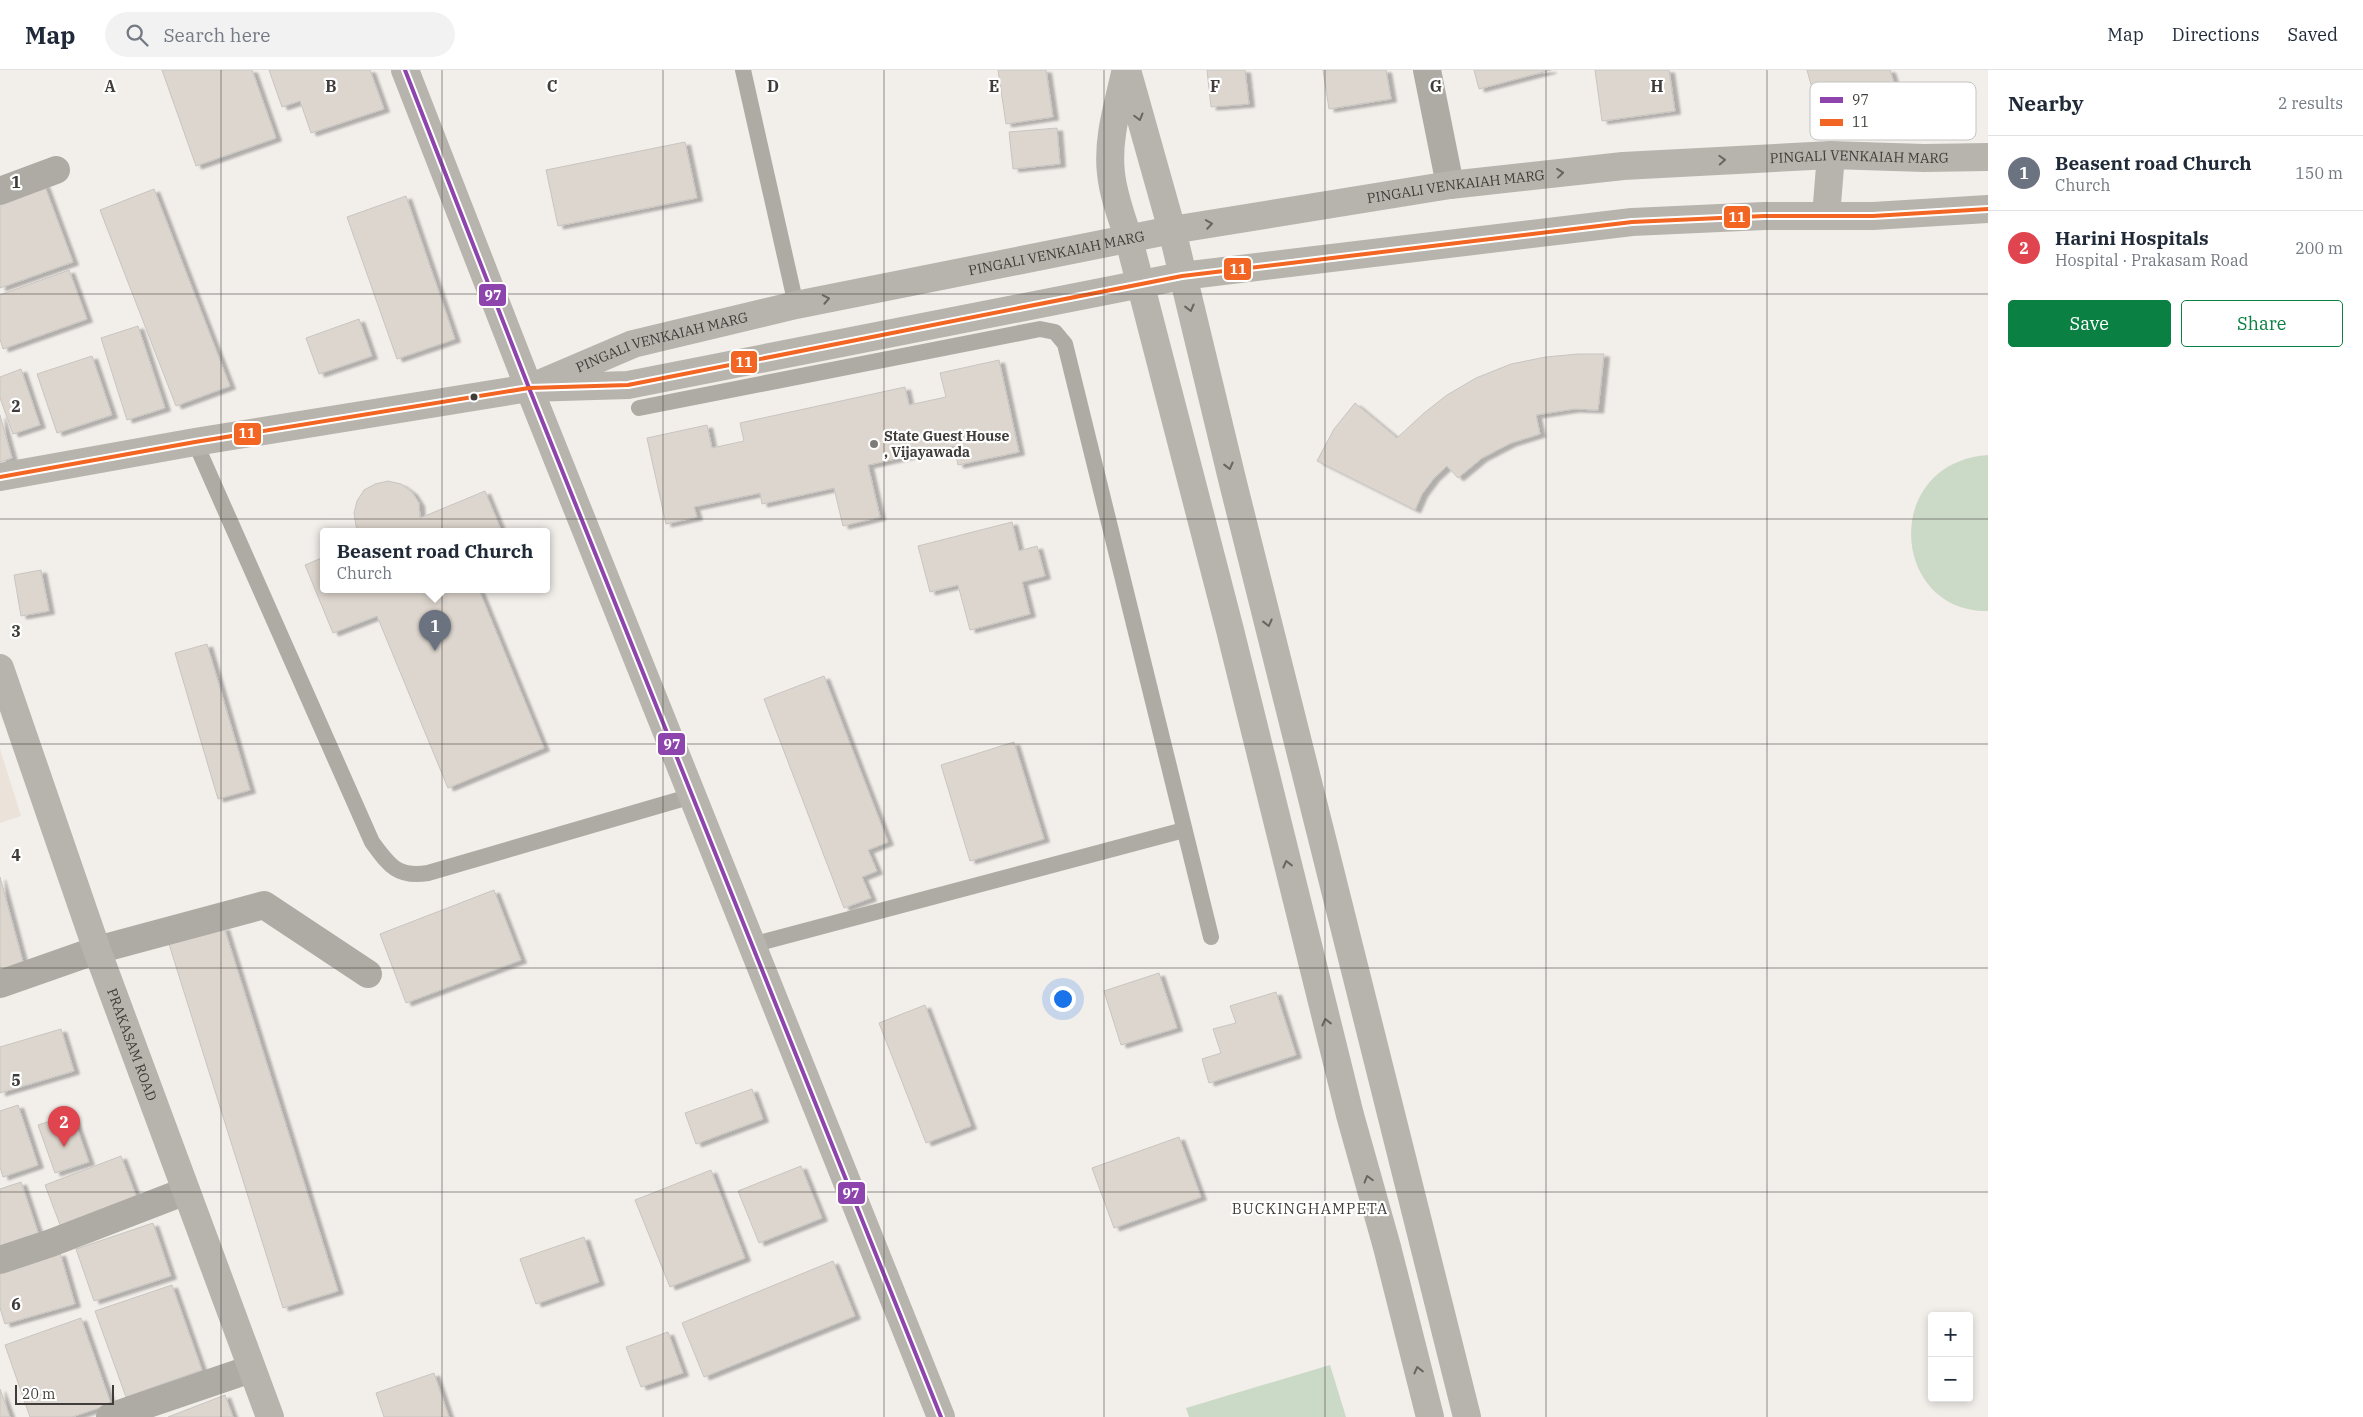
<!DOCTYPE html>
<meta charset="utf-8">
<style>
body{margin:0;font-family:"IBM Plex Serif",serif;background:#f2f2f3;color:#1f2937}
.controls{position:absolute;right:15px;bottom:15px;display:grid;overflow:hidden;border-radius:5px;box-shadow:0 2px 8px #0003}
.controls button{width:45px;height:45px;display:grid;place-items:center;padding:0;border:0;border-bottom:1px solid #e0e1e3;background:#fff;color:#1f2937;font:25px sans-serif}
.scale{position:absolute;left:15px;bottom:12px;width:99px;box-sizing:border-box;padding-left:5px;border:2px solid #3f3c39;border-top:0;font-size:14px;line-height:18px;white-space:nowrap;color:#3f3c39;-webkit-text-stroke:4px #fff;paint-order:stroke}
.you{position:absolute;left:1062px;top:928px;width:18px;height:18px;margin:-12px;border:4px solid #fff;border-radius:50%;background:#1a73e8;box-shadow:0 0 0 8px #1a73e833}
.badge{display:grid;place-items:center;width:32px;height:32px;border-radius:50%;background:#0b8043;color:#fff;font-size:16px;font-weight:700}
.pin{position:absolute;translate:-50% -41px;filter:drop-shadow(0 1px 2px #0008)}
.pin::after{content:'';position:absolute;top:26px;width:18px;height:15px;background:inherit;clip-path:polygon(0 0,100% 0,50% 100%)}
.popup{position:absolute;left:320px;top:458px;width:230px;height:65px;box-sizing:border-box;display:grid;place-content:center;border-radius:5px;background:#fff;filter:drop-shadow(0 1px 4px #0005);font-size:16px;white-space:nowrap;color:#747a83}
.popup b{font-size:19px;color:#1f2937}
.popup::after{content:'';position:absolute;left:50%;top:100%;margin-left:-10px;border:10px solid transparent;border-top-color:#fff}
.list{margin:0;padding:0;list-style:none}
h2{display:flex;justify-content:space-between;align-items:center;height:65px;margin:0;padding:0 20px;font-size:21px}
h2 small{font-size:16px;font-weight:400;color:#747a83}
.list li{display:grid;grid-template-columns:32px 1fr auto;gap:15px;align-items:center;box-sizing:border-box;height:75px;padding:0 20px;border-top:1px solid #e0e1e3}
.list b{display:block;font-size:19px;white-space:nowrap}
.list p{margin:0;font-size:16px;white-space:nowrap;color:#747a83}
.list em{font-size:16px;font-style:normal;color:#747a83}
.actions{display:flex;gap:10px;padding:15px 20px}
.actions a{flex:1;padding:11px 0;border:1px solid #0b8043;border-radius:5px;text-align:center;font-size:18px;color:#0b8043}
.actions .main{background:#0b8043;color:#fff}
.icon{flex:none;width:28px;height:28px;fill:none;stroke:currentColor;stroke-width:2;stroke-linecap:round;stroke-linejoin:round}
.map{position:relative;flex:none;width:1988px;height:1347px;overflow:hidden}
header{display:flex;align-items:center;gap:30px;box-sizing:border-box;height:70px;padding:0 25px;background:#fff;border-bottom:1px solid #e0e1e3}
header strong{font-size:24px}
nav{display:flex;gap:28px;margin-inline-start:auto;font-size:18px}
.search{width:350px;height:45px;background:#f2f2f3;display:flex;align-items:center;gap:12px;box-sizing:border-box;padding:0 18px;border-radius:28px;color:#747a83;font-size:19px}
main{display:flex}
aside{flex:1;background:#fff}
.map>svg:first-child{display:block}
.built{fill:#ebe2d9}
.green{fill:#cbd9c7}
.building{fill:#ddd6ce;stroke:#c8c5c1;filter:url(#shadow)}
.lines{fill:none;stroke-linecap:round;stroke-linejoin:round}
.lane{stroke:#aeaba5;stroke-width:16}
.street{stroke:#aeaba5;stroke-width:28}
.secondary{stroke:#b7b4ae;stroke-width:28}
.bus-1-casing{stroke:#fff;stroke-width:8}
.bus-2-casing{stroke:#fff;stroke-width:8}
.bus-1{stroke:#8e44ad;stroke-width:4}
.bus-2{stroke:#f26522;stroke-width:4}
.oneway{stroke:#696662}
.grid{fill:none;stroke:#3f3c39;stroke-width:1;stroke-opacity:0.55}
.bus-dot{fill:#3f3c39;stroke:#fff;stroke-width:2}
.poi-dot{fill:#7e7a77;stroke:#fff;stroke-width:2}
.labels{text-anchor:middle;dominant-baseline:central;stroke-width:4.5;stroke-linejoin:round;paint-order:stroke}
.street-label{font-size:14px;fill:#3f3c39;stroke:#fff}
.poi-label{font-size:14px;font-weight:bold;fill:#3f3c39;stroke:#fff;text-anchor:start}
.neighbourhood-label{font-size:15px;letter-spacing:1px;fill:#3f3c39;stroke:#fff}
.key{fill:#fff;stroke:#c5c4c4;stroke-width:1}
.key-label{font-size:14px;fill:#3f3c39}
.grid-label{font-size:16px;text-anchor:middle;font-weight:bold;fill:#3f3c39;stroke:#fff;stroke-width:4.5;stroke-linejoin:round;paint-order:stroke}
.line-badge{stroke:#fff;stroke-width:2}
.badge-label{font-size:14px;text-anchor:middle;font-weight:bold;fill:#fff}
</style>
<header>
<strong>Map</strong>
<div class="search"><svg class="icon" aria-label="search" viewBox="0 0 24 24"><circle cx="10" cy="10" r="6"/><path d="M15 15l6 6"/></svg>Search here</div>
<nav><a>Map</a><a>Directions</a><a>Saved</a></nav>
</header>
<main>
<div class="map">
<svg width="1988" height="1347" viewBox="0 0 1988 1347">
<defs>
<filter id="shadow"><feDropShadow dx="5.5" dy="3" stdDeviation="1" flood-color="#0004"/></filter>
</defs>
<rect width="100%" height="100%" fill="#f2eeea"/>
<path class="built" d="M0 679 21 746 0 753Z"/>
<g class="green">
<path d="M1988 385V541C1891 543 1880 393 1988 385Z"/>
<path d="M1330 1295 1346 1347H1189L1186 1338Z"/>
</g>
<g class="building">
<path d="M162 0H252L276 68 196 96Z"/>
<path d="M269 0H370L384 39 311 63 300 31 282 37Z"/>
<path d="M998 0H1046L1053 47 1006 54Z"/>
<path d="M1207 0H1245L1249 34 1211 37Z"/>
<path d="M1323 0H1386L1391 29 1329 39Z"/>
<path d="M1474 0H1551L1479 19Z"/>
<path d="M1595 0H1669L1675 41 1602 51Z"/>
<path d="M1807 0H1890L1897 23 1819 44Z"/>
<path d="M1057 58 1060 94 1013 99 1009 62Z"/>
<path d="M685 72 697 128 558 156 546 100Z"/>
<path d="M44 114 73 192 0 218V130Z"/>
<path d="M154 119 230 316 176 336 100 140Z"/>
<path d="M406 126 455 269 397 289 347 147Z"/>
<path d="M69 200 87 249 3 279 0 269V225Z"/>
<path d="M359 249 372 286 319 304 306 268Z"/>
<path d="M138 256 165 338 127 350 101 268Z"/>
<path d="M1578 284H1604L1598 340 1574 339 1536 345 1540 364 1511 373 1482 388 1458 408 1447 396 1434 408 1422 424 1415 440 1317 391 1334 359 1355 333 1397 368 1424 343 1447 325 1476 308 1511 294 1546 287Z"/>
<path d="M92 286 112 345 57 363 37 304Z"/>
<path d="M999 290 1019 382 958 395 954 376 868 395 880 447 843 456 834 418 762 434 760 423 694 437 697 447 666 454 647 368 707 355 712 378 744 371 740 353 905 317 909 335 946 327 940 303Z"/>
<path d="M21 299 40 355 13 364 0 328V307Z"/>
<path d="M0 345 12 388 0 392Z"/>
<path d="M388 411 401 414 412 422 419 433 420 448 485 421 502 462H359L356 456 354 443 357 431 364 420 375 414Z"/>
<path d="M1012 452 1019 481 1037 476 1045 506 1022 512 1030 544 970 560 958 515 930 522 918 476Z"/>
<path d="M324 487V520H479L544 678 448 718 377 546 333 563 305 495Z"/>
<path d="M41 500 49 541 21 546 14 505Z"/>
<path d="M207 574 250 720 218 729 175 583Z"/>
<path d="M824 606 888 772 868 780 877 801 862 807 871 828 844 838 764 629Z"/>
<path d="M1014 672 1044 769 970 791 941 695Z"/>
<path d="M0 807 26 903 0 910Z"/>
<path d="M494 820 521 890 406 933 380 864Z"/>
<path d="M224 857 338 1221 283 1238 169 874Z"/>
<path d="M1159 903 1177 958 1121 975 1104 921Z"/>
<path d="M1276 922 1296 985 1209 1013 1202 989 1221 983 1213 959 1236 953 1230 936Z"/>
<path d="M925 935 971 1056 926 1073 879 953Z"/>
<path d="M61 959 74 1001 0 1023V977Z"/>
<path d="M752 1019 763 1049 696 1074 685 1043Z"/>
<path d="M18 1035 38 1095 3 1107 0 1097V1041Z"/>
<path d="M72 1044 89 1092 55 1103 38 1055Z"/>
<path d="M1179 1067 1201 1127 1114 1158 1092 1098Z"/>
<path d="M121 1086 138 1131 62 1160 45 1115Z"/>
<path d="M801 1096 822 1148 759 1173 738 1121Z"/>
<path d="M711 1100 745 1188 670 1217 635 1130Z"/>
<path d="M21 1112 41 1171 0 1185V1119Z"/>
<path d="M153 1153 171 1206 94 1231 76 1179Z"/>
<path d="M584 1167 599 1212 536 1234 520 1189Z"/>
<path d="M60 1183 75 1234 5 1254 0 1238V1200Z"/>
<path d="M833 1191 855 1246 704 1307 682 1253Z"/>
<path d="M172 1215 202 1300 126 1327 95 1241Z"/>
<path d="M81 1248 111 1334 72 1347H30L5 1275Z"/>
<path d="M668 1262 683 1303 641 1317 626 1277Z"/>
<path d="M434 1303 449 1347H384L376 1323Z"/>
<path d="M0 1319 10 1347H0Z"/>
<path d="M225 1325 233 1347H168Z"/>
</g>
<g class="lines">
<g class="lane">
<path d="M743 0 796 235"/>
<path d="M639 338 1040 259 1055 262 1065 274 1211 867"/>
<path d="M195 372 372 772C389 795 397 808 428 803L692 726"/>
<path d="M752 875 1184 760"/>
</g>
<g class="street">
<path d="M1427 0 1450 115"/>
<path d="M0 121 56 100"/>
<path d="M0 914 97 880 264 835 368 904"/>
<path d="M0 1190 51 1173 186 1121"/>
<path d="M110 1347 251 1299"/>
</g>
<g class="secondary">
<path d="M405 0 529 318 941 1347"/>
<path d="M1127 0 1172 160 1233 413 1467 1347"/>
<path d="M1125 3C1118 35 1107 69 1111 103 1113 125 1122 148 1129 170L1230 560 1350 1045 1387 1177 1430 1347"/>
<path d="M1826 146 1831 85"/>
<path id="s1" d="M544 312 633 274 796 235 1172 160 1450 115 1623 96 1831 85 1924 88 1988 87"/>
<path d="M0 407 195 372 529 318 628 315 1182 206 1632 152 1764 146H1873L1988 139"/>
<path id="s2" d="M0 598 97 880 270 1347"/>
</g>
<g class="bus-1-casing">
<path id="bus-1" d="M405 0 529 318 941 1347"/>
</g>
<g class="bus-2-casing">
<path id="bus-2" d="M0 407 195 372 529 318 628 315 1182 206 1632 152 1764 146H1873L1988 139"/>
</g>
<use href="#bus-1" class="bus-1"/>
<use href="#bus-2" class="bus-2"/>
</g>
<defs><path id="oneway-chevron" d="M-2-3.5L2.5 0L-2 3.5" fill="none" stroke-width="1.6" stroke-linecap="round" stroke-linejoin="round" transform="scale(1.25)"/></defs>
<g class="oneway">
<use href="#oneway-chevron" transform="translate(1139 47) rotate(75)"/>
<use href="#oneway-chevron" transform="translate(1722 90) rotate(-3)"/>
<use href="#oneway-chevron" transform="translate(1560 103) rotate(-6)"/>
<use href="#oneway-chevron" transform="translate(1209 154) rotate(-9)"/>
<use href="#oneway-chevron" transform="translate(826 229) rotate(-11)"/>
<use href="#oneway-chevron" transform="translate(1190 238) rotate(76)"/>
<use href="#oneway-chevron" transform="translate(1229 396) rotate(76)"/>
<use href="#oneway-chevron" transform="translate(1268 553) rotate(76)"/>
<use href="#oneway-chevron" transform="translate(1287 794) rotate(-104)"/>
<use href="#oneway-chevron" transform="translate(1326 952) rotate(-104)"/>
<use href="#oneway-chevron" transform="translate(1368 1109) rotate(-106)"/>
<use href="#oneway-chevron" transform="translate(1418 1300) rotate(-104)"/>
</g>
<path class="grid" d="M221 0V1347M442 0V1347M663 0V1347M884 0V1347M1104 0V1347M1325 0V1347M1546 0V1347M1767 0V1347M0 224H1988M0 449H1988M0 674H1988M0 898H1988M0 1122H1988"/>
<circle class="bus-dot" cx="474" cy="327" r="4.5"/>
<circle class="poi-dot" cx="874" cy="374" r="5"/>
<g class="labels">
<g class="street-label">
<text stroke="none"><textPath href="#s1" startOffset="1340">PINGALI VENKAIAH MARG</textPath></text>
<text stroke="none"><textPath href="#s1" startOffset="935">PINGALI VENKAIAH MARG</textPath></text>
<text stroke="none"><textPath href="#s1" startOffset="530">PINGALI VENKAIAH MARG</textPath></text>
<text stroke="none"><textPath href="#s1" startOffset="125">PINGALI VENKAIAH MARG</textPath></text>
<text stroke="none"><textPath href="#s2" startOffset="399">PRAKASAM ROAD</textPath></text>
</g>
<g class="poi-label">
<text x="884" y="366">State Guest House<tspan x="884" dy="16">, Vijayawada</tspan></text>
</g>
<g class="neighbourhood-label">
<text x="1310" y="1138">BUCKINGHAMPETA</text>
</g>
</g>
<rect x="1810" y="12" width="166" height="58" rx="8" class="key"/>
<rect x="1820" y="27" width="23" height="6" fill="#8e44ad"/>
<rect x="1820" y="49" width="23" height="7" fill="#f26522"/>
<g class="key-label">
<text x="1852" y="35">97</text>
<text x="1852" y="57">11</text>
</g>
<g class="grid-label">
<text x="110" y="22">A</text>
<text x="331" y="22">B</text>
<text x="552" y="22">C</text>
<text x="773" y="22">D</text>
<text x="994" y="22">E</text>
<text x="1215" y="22">F</text>
<text x="1436" y="22">G</text>
<text x="1657" y="22">H</text>
<text x="16" y="118">1</text>
<text x="16" y="342">2</text>
<text x="16" y="567">3</text>
<text x="16" y="791">4</text>
<text x="16" y="1016">5</text>
<text x="16" y="1240">6</text>
</g>
<g class="line-badge">
<rect x="1723" y="135" width="28" height="24" rx="5" fill="#f26522"/>
<rect x="1223" y="187" width="29" height="24" rx="5" fill="#f26522"/>
<rect x="478" y="213" width="29" height="24" rx="5" fill="#8e44ad"/>
<rect x="730" y="280" width="28" height="24" rx="5" fill="#f26522"/>
<rect x="233" y="352" width="29" height="24" rx="5" fill="#f26522"/>
<rect x="657" y="662" width="29" height="24" rx="5" fill="#8e44ad"/>
<rect x="837" y="1111" width="29" height="24" rx="5" fill="#8e44ad"/>
</g>
<g class="badge-label">
<text x="1737" y="152">11</text>
<text x="1238" y="204">11</text>
<text x="493" y="230">97</text>
<text x="744" y="297">11</text>
<text x="247" y="368">11</text>
<text x="672" y="679">97</text>
<text x="851" y="1128">97</text>
</g>
</svg>
<div class="controls">
<button>+</button>
<button>−</button>
</div>
<div class="scale">20 m</div>
<div class="you"></div>
<div class="pin badge" style="left:435px;top:581px;background:#6b7280">1</div>
<div class="popup"><b>Beasent road Church</b>Church</div>
<div class="pin badge" style="left:64px;top:1077px;background:#e0444e">2</div>
</div>
<aside>
<h2>Nearby<small>2 results</small></h2>
<ul class="list">
<li><span class="badge" style="background:#6b7280">1</span><div><b>Beasent road Church</b><p>Church</p></div><em>150 m</em></li>
<li><span class="badge" style="background:#e0444e">2</span><div><b>Harini Hospitals</b><p>Hospital · Prakasam Road</p></div><em>200 m</em></li>
</ul>
<div class="actions"><a class="main">Save</a><a>Share</a></div>
</aside>
</main>
